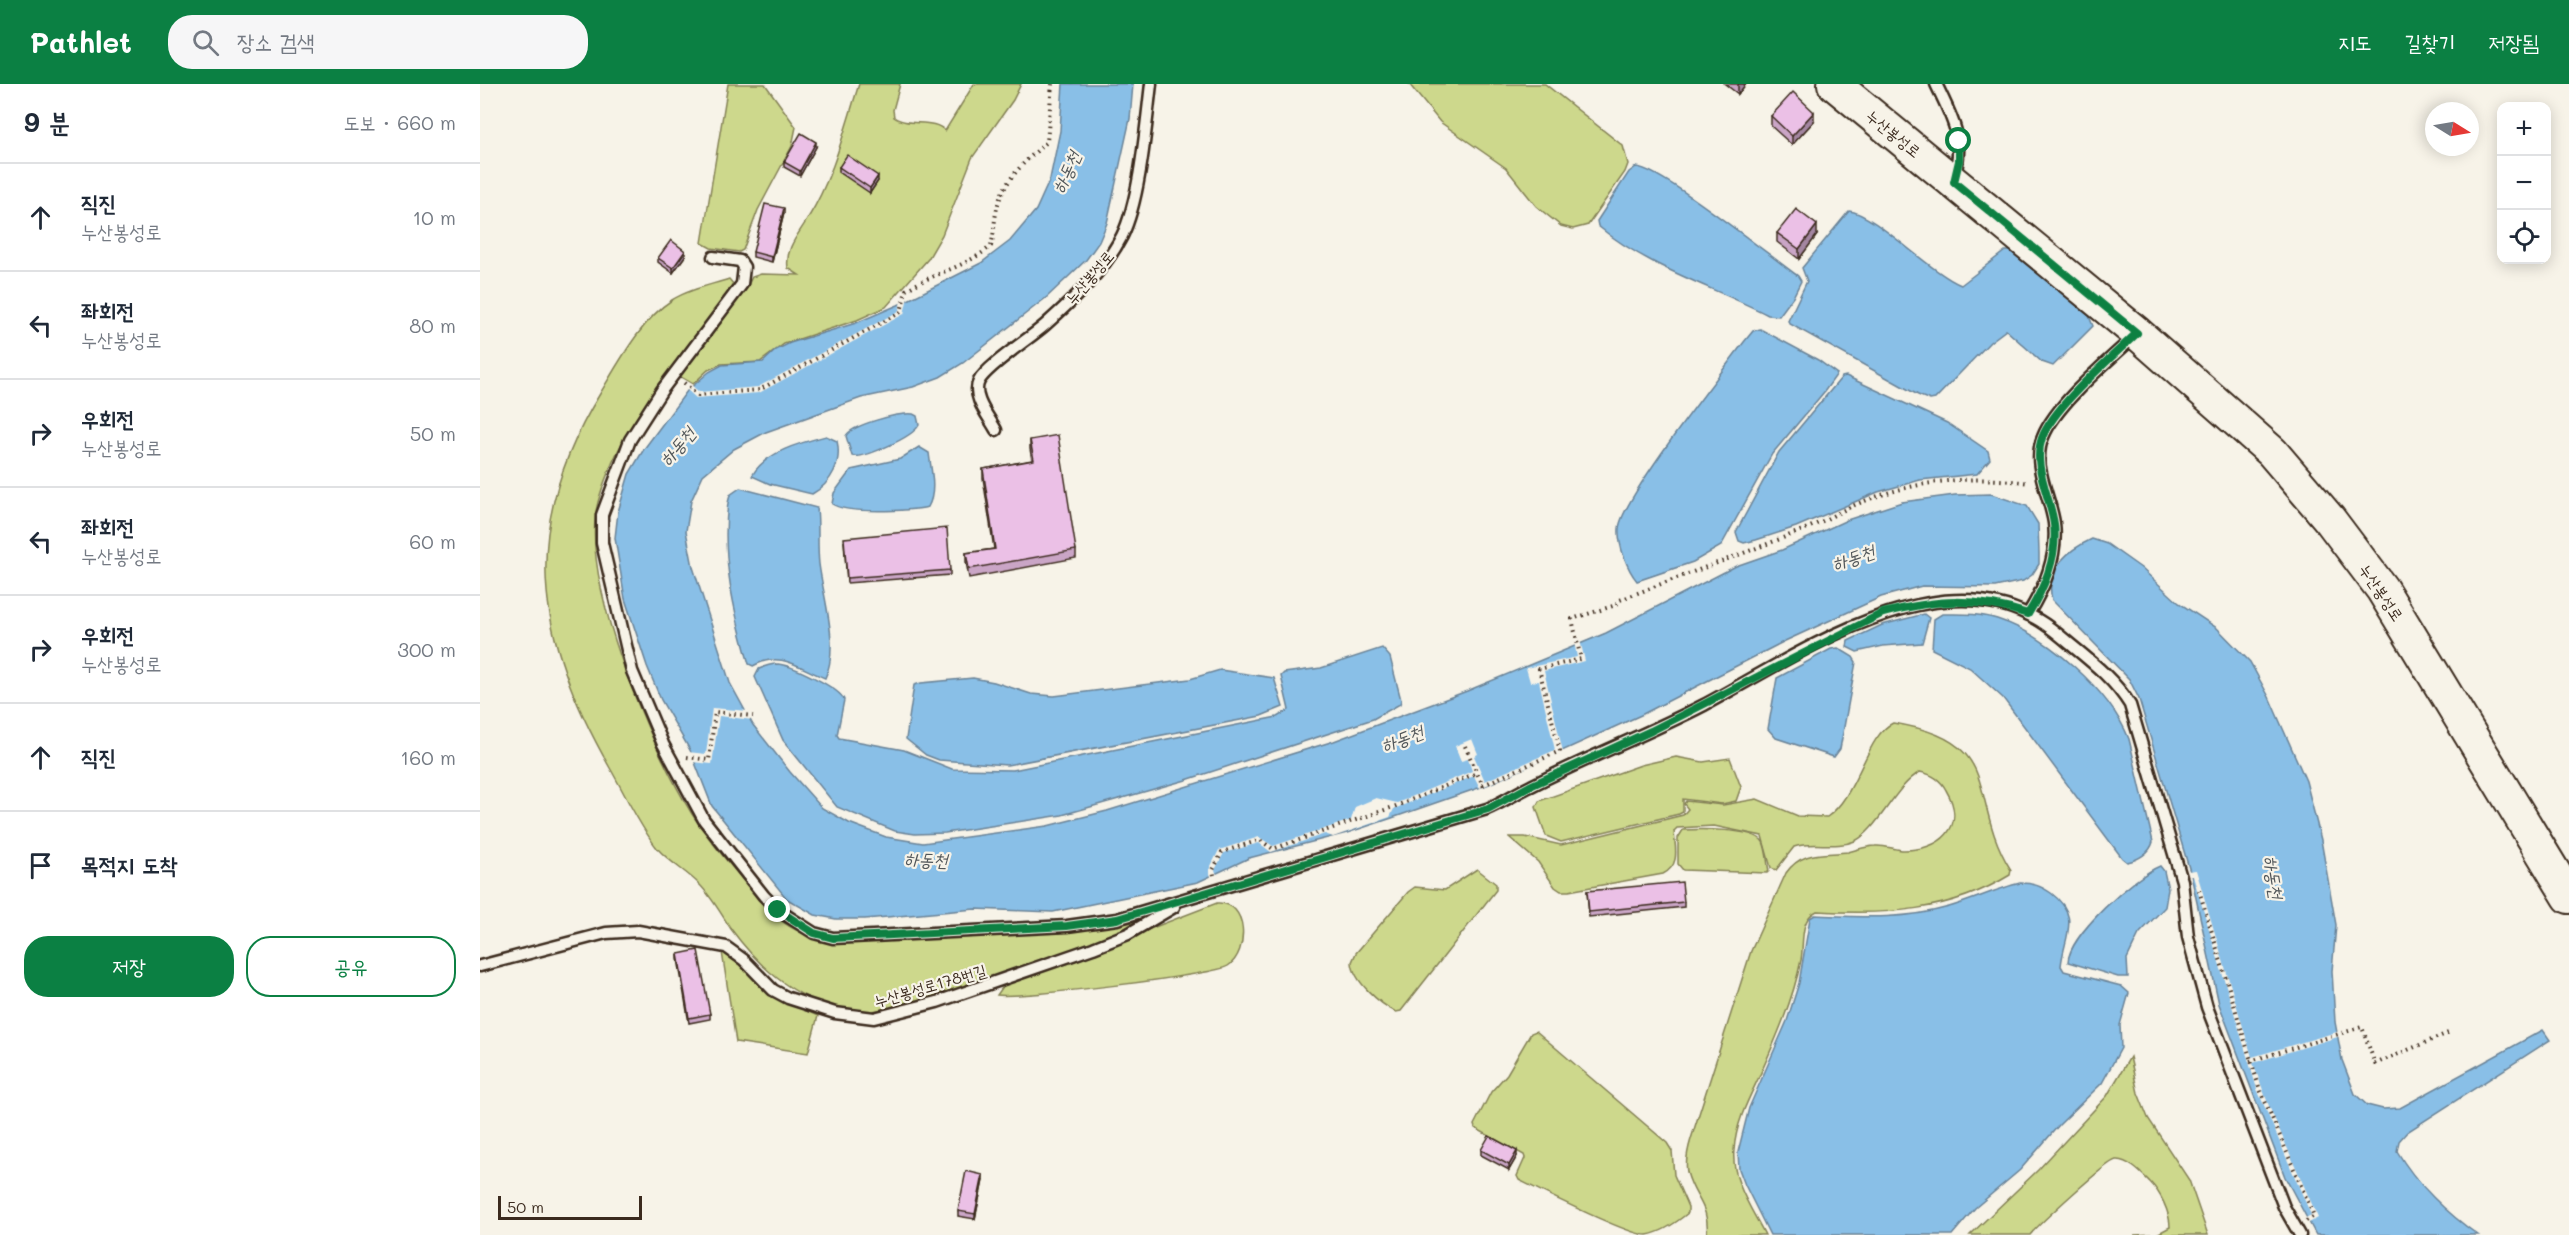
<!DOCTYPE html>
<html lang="ko">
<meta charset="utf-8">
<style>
body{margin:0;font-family:Mali,"Poor Story",sans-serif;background:#f6f6f7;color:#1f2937}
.controls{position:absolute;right:18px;top:18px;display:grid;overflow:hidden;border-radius:12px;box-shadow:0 3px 15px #0003}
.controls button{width:54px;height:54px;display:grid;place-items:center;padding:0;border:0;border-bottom:2px solid #e0e1e3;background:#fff;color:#1f2937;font:30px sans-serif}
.compass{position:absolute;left:1945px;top:18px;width:54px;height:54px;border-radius:50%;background:#fff;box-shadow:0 3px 15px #0003;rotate:101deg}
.scale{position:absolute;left:18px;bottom:15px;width:144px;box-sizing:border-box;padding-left:6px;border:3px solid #3b2a1e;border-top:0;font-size:16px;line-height:21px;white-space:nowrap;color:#3b2a1e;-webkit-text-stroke:4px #f7f3e8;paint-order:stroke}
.stop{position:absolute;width:18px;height:18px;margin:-14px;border:4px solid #0b8043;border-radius:50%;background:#fff}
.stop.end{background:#0b8043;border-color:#fff;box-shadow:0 2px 6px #0008}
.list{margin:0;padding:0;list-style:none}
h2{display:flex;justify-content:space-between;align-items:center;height:78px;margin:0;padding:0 24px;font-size:26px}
h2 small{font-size:20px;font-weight:400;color:#747a83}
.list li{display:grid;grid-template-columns:39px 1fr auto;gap:18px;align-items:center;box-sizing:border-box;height:108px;padding:0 24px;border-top:2px solid #e0e1e3}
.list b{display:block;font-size:22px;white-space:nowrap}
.list p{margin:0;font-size:20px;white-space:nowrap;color:#747a83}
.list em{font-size:20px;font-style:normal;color:#747a83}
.actions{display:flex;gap:12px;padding:18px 24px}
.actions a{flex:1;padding:14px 0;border:2px solid #0b8043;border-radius:24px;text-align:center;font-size:21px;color:#0b8043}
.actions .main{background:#0b8043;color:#fff}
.icon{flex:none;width:33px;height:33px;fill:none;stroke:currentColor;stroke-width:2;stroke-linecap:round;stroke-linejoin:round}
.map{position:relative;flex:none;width:2089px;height:1151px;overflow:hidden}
header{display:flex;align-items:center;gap:36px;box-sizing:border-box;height:84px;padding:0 30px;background:#0b8043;color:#fff}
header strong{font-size:28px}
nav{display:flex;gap:33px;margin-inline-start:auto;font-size:21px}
.search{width:420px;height:54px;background:#f6f6f7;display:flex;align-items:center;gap:15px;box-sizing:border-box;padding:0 21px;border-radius:24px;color:#747a83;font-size:22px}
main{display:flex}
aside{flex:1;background:#fff}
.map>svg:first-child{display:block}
.green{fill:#cdd88c;stroke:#848155;stroke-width:1.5}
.water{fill:#89bfe7;stroke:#6a8397;stroke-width:1.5}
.pier{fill:#f7f3e8}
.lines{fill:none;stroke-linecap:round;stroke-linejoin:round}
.lane-casing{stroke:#3b2a1e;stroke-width:15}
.secondary-casing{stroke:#3b2a1e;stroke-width:36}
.path{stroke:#3b2a1e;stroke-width:4;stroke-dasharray:1.5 4.5;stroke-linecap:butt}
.lane{stroke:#f7f3e8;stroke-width:10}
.secondary{stroke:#f7f3e8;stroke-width:32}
.wall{fill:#caa5c6;stroke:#3b2a1e;stroke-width:1.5}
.shaded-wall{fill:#a486a1;stroke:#3b2a1e;stroke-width:1.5}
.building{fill:#ebc0e6;stroke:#3b2a1e;stroke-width:1.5}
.route{stroke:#0b8043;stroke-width:8}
.labels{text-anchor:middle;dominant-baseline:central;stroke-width:4.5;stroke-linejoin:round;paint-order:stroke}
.street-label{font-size:16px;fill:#3b2a1e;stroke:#f7f3e8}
.water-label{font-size:18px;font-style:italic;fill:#52575a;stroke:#f7f3e8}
</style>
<header>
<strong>Pathlet</strong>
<div class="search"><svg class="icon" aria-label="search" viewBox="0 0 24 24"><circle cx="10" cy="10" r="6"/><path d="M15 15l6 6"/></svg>장소 검색</div>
<nav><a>지도</a><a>길찾기</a><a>저장됨</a></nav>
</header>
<main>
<aside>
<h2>9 분<small>도보 · 660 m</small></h2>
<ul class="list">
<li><svg class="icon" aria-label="ahead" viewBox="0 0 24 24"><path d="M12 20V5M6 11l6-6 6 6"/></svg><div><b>직진</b><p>누산봉성로</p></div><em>10 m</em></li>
<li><svg class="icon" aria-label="left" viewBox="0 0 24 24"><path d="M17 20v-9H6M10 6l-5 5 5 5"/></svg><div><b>좌회전</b><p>누산봉성로</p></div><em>80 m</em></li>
<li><svg class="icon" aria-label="right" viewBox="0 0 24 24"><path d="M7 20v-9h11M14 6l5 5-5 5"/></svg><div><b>우회전</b><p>누산봉성로</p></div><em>50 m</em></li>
<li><svg class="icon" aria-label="left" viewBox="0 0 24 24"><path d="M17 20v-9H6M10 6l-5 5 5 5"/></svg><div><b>좌회전</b><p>누산봉성로</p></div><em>60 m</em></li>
<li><svg class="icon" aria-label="right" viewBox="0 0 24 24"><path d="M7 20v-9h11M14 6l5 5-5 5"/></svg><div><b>우회전</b><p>누산봉성로</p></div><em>300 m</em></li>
<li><svg class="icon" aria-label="ahead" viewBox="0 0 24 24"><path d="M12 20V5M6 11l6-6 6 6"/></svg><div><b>직진</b></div><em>160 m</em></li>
<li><svg class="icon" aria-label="arrive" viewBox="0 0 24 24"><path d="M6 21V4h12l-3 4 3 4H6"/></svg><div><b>목적지 도착</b></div></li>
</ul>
<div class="actions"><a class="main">저장</a><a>공유</a></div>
</aside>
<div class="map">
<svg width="2089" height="1151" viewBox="0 0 2089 1151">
<rect width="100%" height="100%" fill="#f7f3e8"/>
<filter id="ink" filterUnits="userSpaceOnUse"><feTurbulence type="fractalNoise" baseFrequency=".0167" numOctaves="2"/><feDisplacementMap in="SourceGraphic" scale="12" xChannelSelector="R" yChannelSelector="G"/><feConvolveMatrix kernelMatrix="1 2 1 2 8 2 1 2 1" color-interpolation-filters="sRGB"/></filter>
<g filter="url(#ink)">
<g class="green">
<path d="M248 0H285L316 43 312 62 278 126 263 166 259 168 231 164 222 159Z"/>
<path d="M379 0H420L413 26 414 33C427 43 455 34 465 47L494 0H541L533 16 492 74 462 151 448 175 406 223 377 236 304 260 280 278 241 280 228 286 213 300 199 292 266 205 272 193 281 190 319 191 308 184C305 164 319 150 328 134 353 94 365 44 379 0Z"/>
<path d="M929 0H1065L1143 62 1148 80 1145 88 1108 141 1093 145 1081 142 1056 122 1026 84 960 38Z"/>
<path d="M249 195 254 201C206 273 142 332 118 418 98 494 171 664 212 730 229 756 250 781 270 804 282 818 294 833 309 842 325 852 342 857 360 860L589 846 663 837 651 845C580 869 510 901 436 918 417 923 395 929 375 927 321 921 282 887 251 845 241 830 232 813 219 800 206 787 189 778 177 764 158 740 145 710 130 684 55 552 38 443 121 308 139 278 162 235 192 216 209 205 231 201 249 195Z"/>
<path d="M1413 639C1528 657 1485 713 1531 786L1530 791C1470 828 1405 831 1337 827 1319 835 1324 859 1321 876 1313 916 1296 955 1279 993 1268 1016 1256 1039 1254 1066 1251 1096 1272 1125 1285 1151H1227C1230 1121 1214 1115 1207 1088 1205 1077 1208 1065 1211 1055L1271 867 1306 789C1322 766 1343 771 1368 768 1377 766 1386 762 1395 762 1404 761 1413 765 1422 766 1460 767 1488 743 1466 706 1461 696 1451 690 1440 688 1415 702 1398 746 1375 757 1356 765 1333 757 1314 763L1296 786 1291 784 1282 752 1234 742 1197 744 1194 747C1195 764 1201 781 1183 790L1089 807H1081L1075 803 1058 778 1029 753H1045L1081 761 1203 731 1208 725 1204 720 1206 717 1243 721 1277 715 1318 732 1347 733C1378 712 1386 651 1413 639Z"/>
<path d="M1196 673 1223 678 1250 674 1261 703 1256 717 1242 720 1203 715V728L1199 730 1081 758 1066 752 1056 723 1059 717 1161 681Z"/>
<path d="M1203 746C1217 745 1275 744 1283 758 1287 766 1287 779 1289 787L1287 789 1203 786 1198 780V754Z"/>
<path d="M997 785 1016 800V806L921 927 916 928C900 920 873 897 872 878L876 869 928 808 935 803 965 806Z"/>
<path d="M737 819C769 817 769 868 748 882 734 891 537 915 517 911L524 901Z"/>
<path d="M242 868 251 870 295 913 338 932 328 969 256 958Z"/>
<path d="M1056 947 1187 1059 1192 1067 1194 1091 1208 1123V1129C1197 1138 1181 1149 1167 1151 1148 1151 1061 1107 1039 1096L1037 1092 1045 1074 1044 1071 995 1044 994 1041 1011 1008 1027 990 1051 949Z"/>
<path d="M1650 973 1658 1009 1668 1034 1709 1096 1728 1151H1654L1677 1150 1690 1143C1690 1128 1680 1108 1670 1098 1662 1090 1648 1075 1636 1076 1627 1077 1559 1140 1550 1151H1490L1558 1086 1627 1012Z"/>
</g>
<g class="water">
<path d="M583 0H653L650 35 627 139 619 158 606 176 567 213 483 279 460 293 433 303 381 314 286 348 254 365 223 391 211 417 206 447 213 483 250 599 273 641 310 688 342 724 369 739 406 753 443 759 567 742 627 727 854 657 987 607 1126 549 1256 482 1302 466 1367 436 1422 418 1475 411 1511 410 1547 422 1558 440 1559 469V480L1552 491 1543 497 1515 503 1442 502 1401 513 1305 557 1161 631 1007 701 912 734 867 749 769 774 718 798 573 828 495 825 385 835H356L335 831 307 815 232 722 210 666 181 616 167 582 145 515 135 454 138 428 149 390 164 365 207 307 229 288 242 281 283 278 296 266 310 259 376 239 418 221 501 179 530 157 556 126 570 95 580 47Z"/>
<path d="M1156 83C1180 83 1291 173 1318 192L1321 197 1313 213 1299 232 1288 231C1231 202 1167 183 1118 142L1117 137 1149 88Z"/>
<path d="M1369 127C1394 129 1452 190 1481 201L1525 167H1530L1609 232 1613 242 1573 282 1562 278 1526 246 1510 258 1455 315 1450 316 1438 311 1310 240 1308 237 1327 197 1322 184Z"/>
<path d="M1280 245 1338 276 1357 290 1344 308 1292 370 1241 462 1213 478 1157 497C1147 485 1138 461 1139 445 1140 417 1241 289 1264 258L1273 247Z"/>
<path d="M1366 292 1467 339 1508 367 1510 375 1497 390 1440 396 1398 408 1316 443 1276 456 1264 459 1259 457 1256 448 1299 368 1362 293Z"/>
<path d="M433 330 437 332 439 341C433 353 384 375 372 372L366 352C371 341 420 328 433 330Z"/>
<path d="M346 352 357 357C362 378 352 399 332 410L290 400 272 392C284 368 323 358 346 352Z"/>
<path d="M439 363 449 369C451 386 457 407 448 423 430 427 366 430 352 420L354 409 371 386 420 375Z"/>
<path d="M260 404 337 424C339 442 337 461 339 480 343 512 360 563 345 594 319 584 301 566 273 582L269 580C254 528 241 474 248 419L250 411Z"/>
<path d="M1612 455 1627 460 1661 484 1699 519 1737 544 1770 578 1789 613 1826 697 1841 756 1856 841 1852 887 1855 938 1862 976 1875 1010 1887 1021 1903 1025 1920 1024 2063 946 2070 956 1927 1048 1919 1057 1917 1067C1936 1100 1968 1130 1998 1151H1836L1805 1093 1739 920 1711 791 1659 615 1649 595 1572 516C1565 486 1586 467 1612 455Z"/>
<path d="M1444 530 1449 534 1442 559 1403 562 1377 568 1367 563 1368 557 1402 541Z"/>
<path d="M1462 530C1481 530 1499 529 1517 535 1567 551 1630 607 1649 655L1673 758C1670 769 1658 776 1647 778L1642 774 1523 614 1490 584 1452 565 1454 535Z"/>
<path d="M902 564 910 573 921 616 920 620 893 635 706 696 582 731 465 749 435 750 415 747 357 723 303 656 275 593 279 585C285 582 291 580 298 580 311 581 360 604 364 616L357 651 359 654 424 666 472 685 533 686 797 633 809 626 801 592 804 589 841 584Z"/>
<path d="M1358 564 1373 573 1376 578 1360 665 1354 673 1296 654 1288 645 1297 594 1351 565Z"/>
<path d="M740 586 794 594 803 623 781 632 527 681 459 676 446 671 426 655 434 601 441 599 493 594 514 598 551 610 574 612 710 595Z"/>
<path d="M1680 782 1684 787 1688 805 1685 823 1659 850 1647 875 1648 893H1638L1588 878C1589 851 1655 792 1680 782Z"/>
<path d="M1540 799C1553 799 1561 802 1571 809 1602 832 1584 852 1581 882L1584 887 1641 902 1649 909 1640 941 1641 964 1622 999 1579 1041 1540 1086 1495 1124 1472 1151H1290L1265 1101 1259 1085 1258 1068 1269 1024 1307 937 1319 899 1330 834 1335 831C1381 833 1424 836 1469 823 1493 816 1516 805 1540 799Z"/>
</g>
<g class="pier">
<path d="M428 213 424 230 279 309 216 314 206 305 210 300 219 308 278 303 419 227 421 216Z"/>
<path d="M1100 556 1105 577 1064 587 1083 668 1000 704 994 692 914 725 910 733 853 753 845 750 791 768 779 759 744 769 735 786 738 793 732 796 729 786 739 766 779 753 793 762 871 736 875 723 896 714 917 719 992 687 988 675 981 677 975 662 992 655 998 670 994 672 1005 697 1075 666 1059 597 1050 598 1046 584 1097 573 1094 558Z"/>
<path d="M232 624 269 627 273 636 239 632 232 680 212 678 208 668 226 670Z"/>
<path d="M1716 786 1772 973 1860 947 1861 952 1773 979 1789 1022 1838 1134 1827 1140 1824 1135 1831 1131 1777 1005 1713 792H1708L1707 787Z"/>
</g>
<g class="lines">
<g class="lane-casing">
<g id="lane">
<path d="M1456 0C1473 36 1485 54 1474 95"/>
<path d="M233 173 260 177 264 183 262 200 182 306 150 356 122 431V459L152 587 183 660 224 736 284 812 298 826 334 849 353 854 373 853 587 842 637 835 1007 725C1023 718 1036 709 1051 702 1108 673 1168 650 1224 621 1313 574 1447 479 1549 531 1564 538 1577 549 1590 560 1612 578 1635 596 1650 621L1702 797 1708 853 1727 923 1804 1123 1820 1151"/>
<path d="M516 346C509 333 491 312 499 297 507 282 549 255 565 241 594 215 624 187 642 152 660 116 666 41 671 0"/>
<path d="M1548 530C1565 503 1578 472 1574 439 1570 411 1551 381 1563 353 1576 320 1629 276 1656 251"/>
<path d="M0 882 126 849 158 847 246 863 264 876 293 906 308 914 355 929 394 934 457 918 613 864 648 850 694 823"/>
</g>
</g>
<g class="secondary-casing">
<path id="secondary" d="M1354 0 1657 249 1792 368 1850 436 1902 505 2089 813"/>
</g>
<g class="path">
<path d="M204 299 218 311 279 306 421 228 426 206C453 189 487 183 511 162 514 151 514 140 516 129 521 98 544 78 567 58L572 0"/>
<path d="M985 662 997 689"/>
<path d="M207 673 229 676 235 628 273 632"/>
<path d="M734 791 733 786 742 768 780 756 793 765 916 722 997 689 1003 701 1080 667 1059 585 1101 575 1092 535 1136 521 1140 516C1200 492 1261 471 1320 447 1342 439 1361 426 1382 418 1437 396 1491 391 1549 399"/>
<path d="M1719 806 1779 1003 1834 1132 1826 1137"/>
<path d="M1770 977 1882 943 1895 980 1968 949"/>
</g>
<use href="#lane" class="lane"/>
<use href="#secondary" class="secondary"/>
</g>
<g class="wall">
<path d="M1245 0H1266L1258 10Z"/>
<path d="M1291 32 1334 37 1312 61 1291 42Z"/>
<path d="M336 63 320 92 304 83V78Z"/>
<path d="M359 83 398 97 390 109 359 88Z"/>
<path d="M304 129 292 178 273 173V168Z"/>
<path d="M1297 149 1337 151 1319 175 1297 158Z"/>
<path d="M205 172 193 189 178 178V174Z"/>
<path d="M550 356 596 466V474L489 494 486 478V469L514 465 503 394V385L552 376 550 365Z"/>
<path d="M364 458 470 486V491L367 499Z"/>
<path d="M1107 807 1204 818V823L1109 833Z"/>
<path d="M198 870 230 930V935L209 939 198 875Z"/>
<path d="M1001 1066 1037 1072 1029 1086 1001 1071Z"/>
<path d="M503 1096 495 1135 478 1132V1127Z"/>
</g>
<g class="shaded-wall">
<path d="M1259 0H1266L1258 10V1Z"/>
<path d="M1334 28V37L1312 61V52Z"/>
<path d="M336 58V63L320 92V87Z"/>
<path d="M398 92V97L390 109V104Z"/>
<path d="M304 124V129L292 178V173Z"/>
<path d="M1337 141V151L1319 175V165Z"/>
<path d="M205 167V172L193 189V184Z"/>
<path d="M1037 1067V1072L1029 1086V1081Z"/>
<path d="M503 1091V1096L495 1135V1130Z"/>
</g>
<g class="building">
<path d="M1313 8 1334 28 1312 52 1291 32Z"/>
<path d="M321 49 336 58 320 87 304 78Z"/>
<path d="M367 71 398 92 390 104 359 83Z"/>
<path d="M285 120 304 124 292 173 273 168Z"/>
<path d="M1316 125 1337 141 1319 165 1297 149Z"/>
<path d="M191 156 205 167 193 184 178 174Z"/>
<path d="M578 351 596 466 489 485 486 469 515 465 503 385 554 376 550 356Z"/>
<path d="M467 444 470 486 367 494 364 454Z"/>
<path d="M1202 798 1204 818 1109 828 1107 807Z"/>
<path d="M218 866 230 930 209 934 198 870Z"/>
<path d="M1009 1052 1037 1067 1029 1081 1001 1066Z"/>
<path d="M486 1087 503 1091 495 1130 478 1127Z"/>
</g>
</g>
<g class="lines" filter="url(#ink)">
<path class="route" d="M298 826 334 849 353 854 587 842 637 835 1008 725 1050 702 1171 647 1403 529C1458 515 1494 513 1548 530 1565 503 1578 473 1574 440 1570 412 1552 382 1562 354 1574 322 1631 274 1657 249L1474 98 1479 77V57"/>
</g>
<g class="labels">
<g class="street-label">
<text transform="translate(1414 49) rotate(39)">누산봉성로</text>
<text transform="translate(609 193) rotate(-50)">누산봉성로</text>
<text transform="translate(1902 508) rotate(56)">누산봉성로</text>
<text transform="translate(450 901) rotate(-16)">누산봉성로178번길</text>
</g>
<g class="water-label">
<text transform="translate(586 88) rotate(-66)">하동천</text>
<text transform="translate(197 362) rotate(-50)">하동천</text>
<text transform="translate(1373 473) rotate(-19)">하동천</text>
<text transform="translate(922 654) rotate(-21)">하동천</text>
<text transform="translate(446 775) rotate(2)">하동천</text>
<text transform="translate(1794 793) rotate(81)">하동천</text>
</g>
</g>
</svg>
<div class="controls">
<button>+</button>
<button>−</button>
<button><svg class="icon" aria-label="locate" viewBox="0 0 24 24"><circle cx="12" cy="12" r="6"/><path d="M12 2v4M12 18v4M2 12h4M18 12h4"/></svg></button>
</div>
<svg class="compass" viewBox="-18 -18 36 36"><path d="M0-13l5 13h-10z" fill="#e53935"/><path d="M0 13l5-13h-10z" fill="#747a83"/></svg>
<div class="scale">50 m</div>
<div class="stop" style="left:1479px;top:57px"></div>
<div class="stop end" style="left:298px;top:826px"></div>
</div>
</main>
